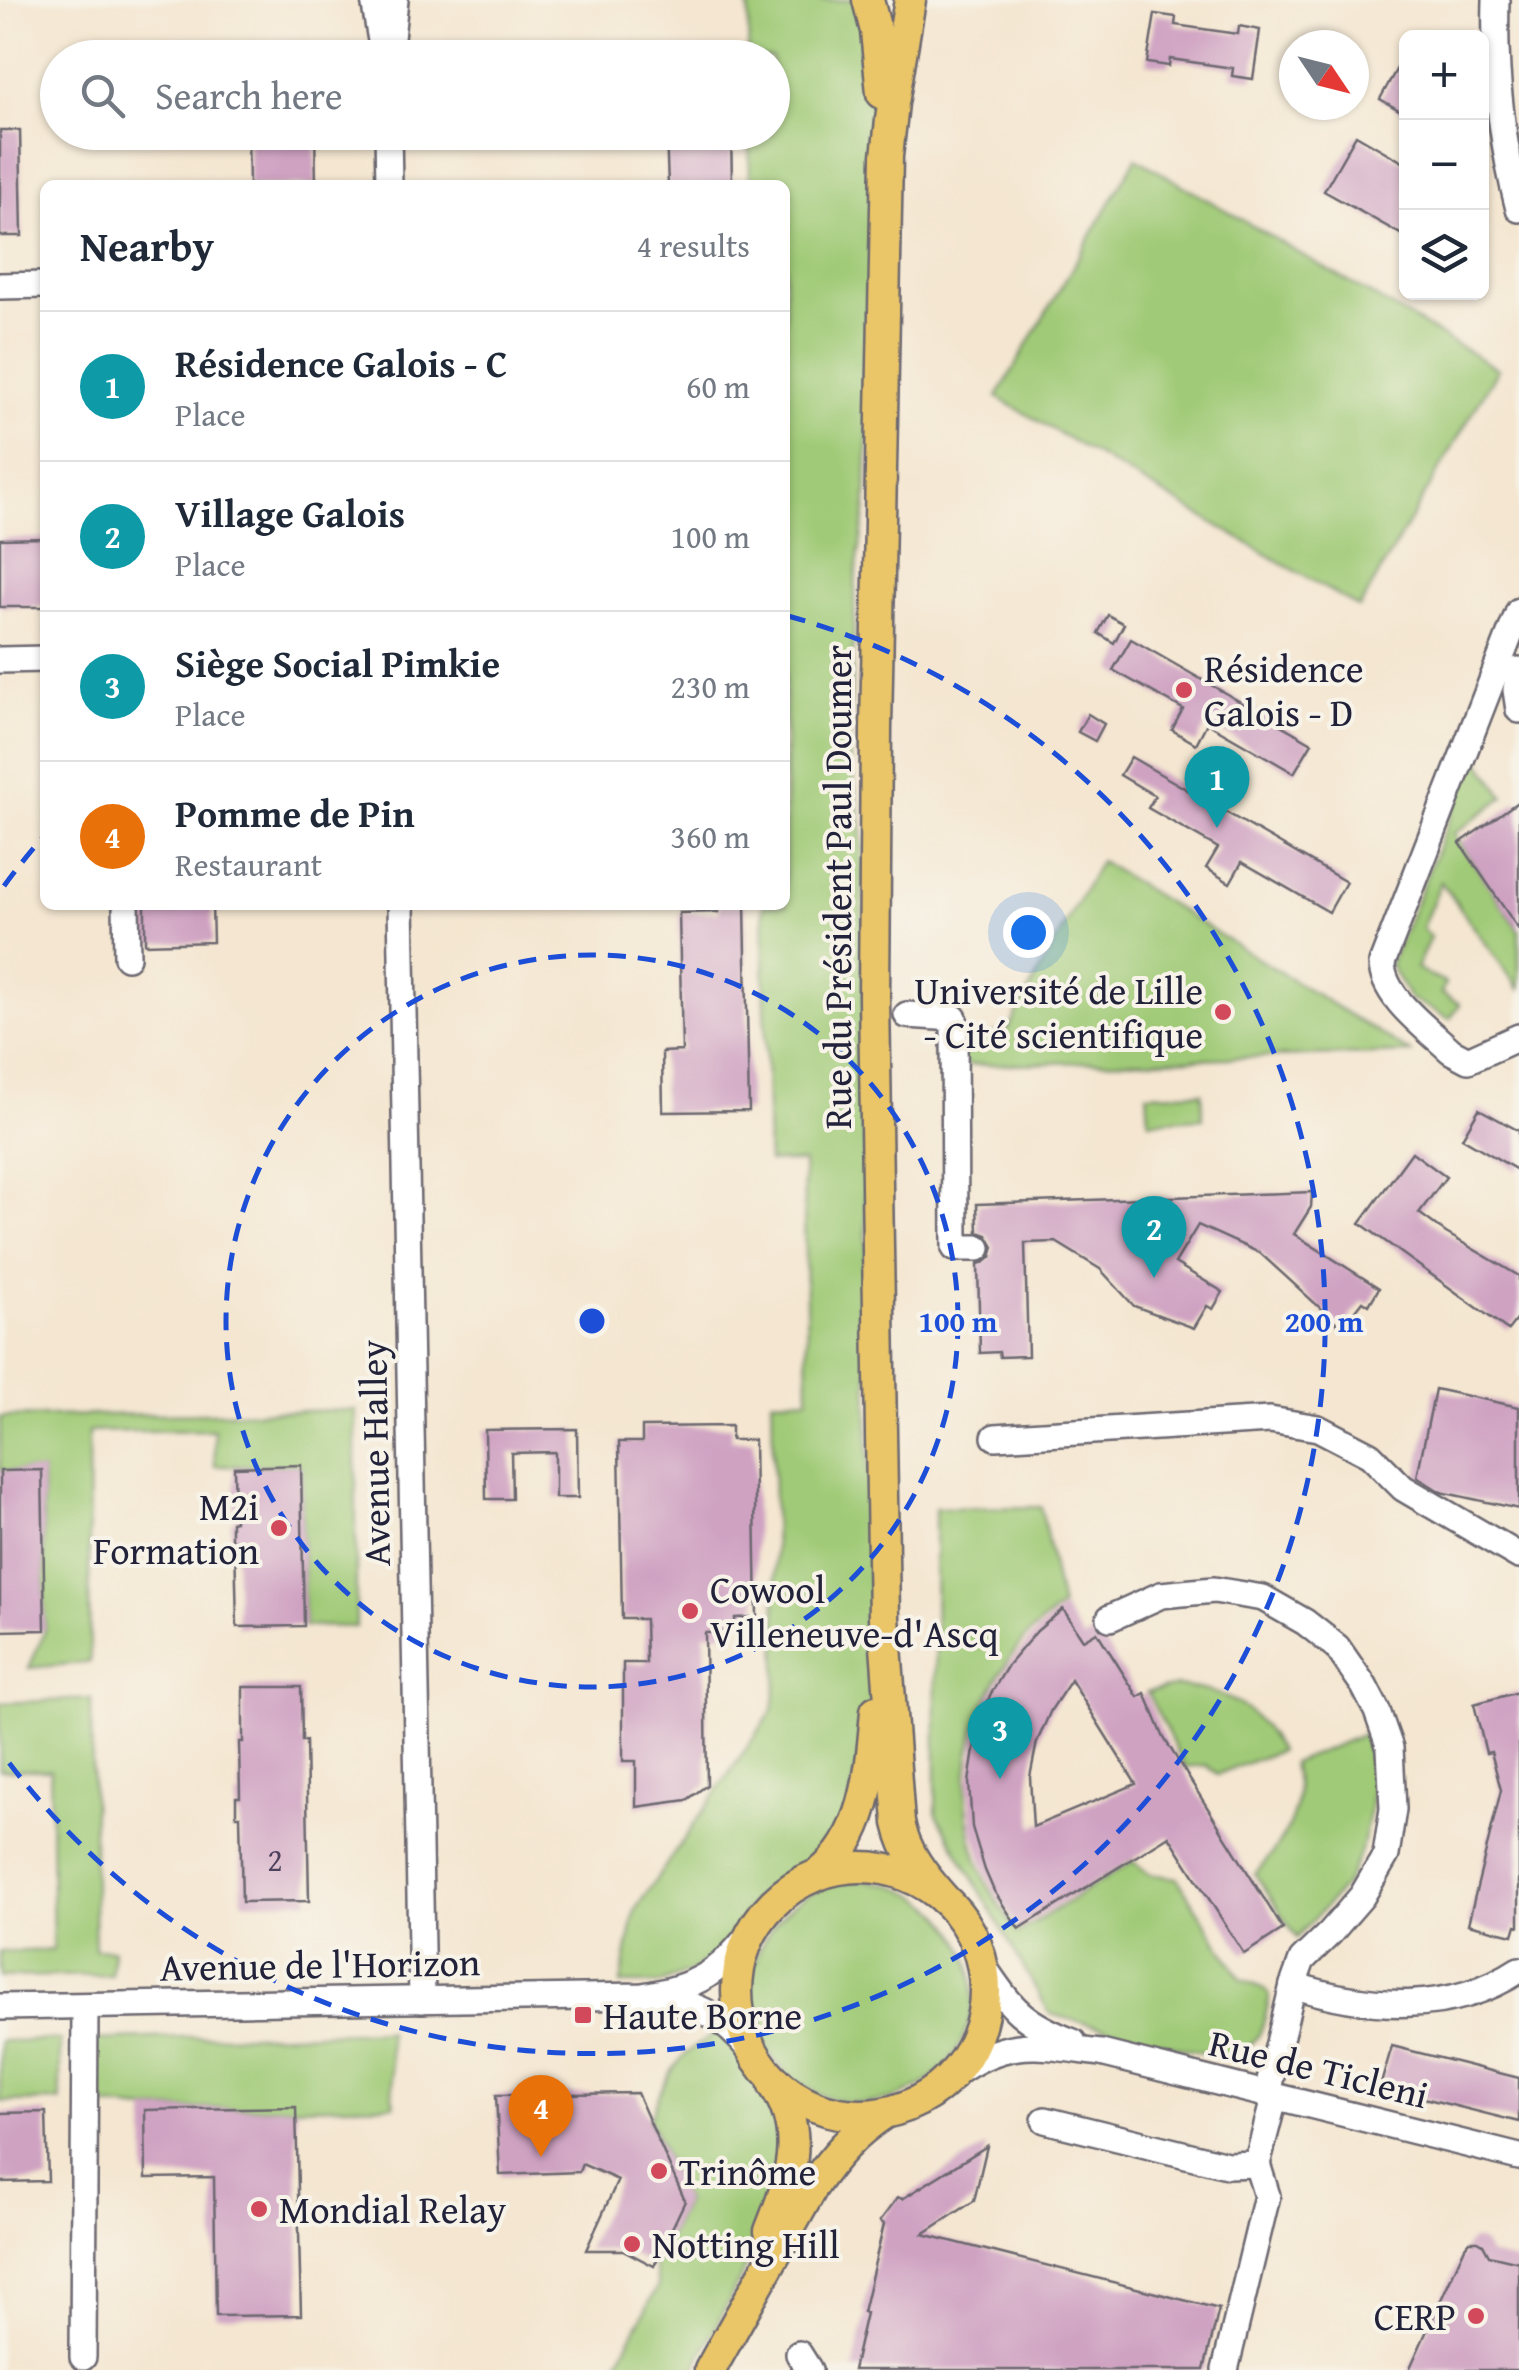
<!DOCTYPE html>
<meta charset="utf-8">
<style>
body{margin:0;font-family:"Gentium Book Plus",serif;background:#f2f2f3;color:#1f2937}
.controls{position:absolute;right:30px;top:30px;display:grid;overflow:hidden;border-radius:15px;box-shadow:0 2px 8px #0004}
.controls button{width:90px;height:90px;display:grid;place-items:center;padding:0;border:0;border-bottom:2px solid #e0e1e3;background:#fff;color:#1f2937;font:50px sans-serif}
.compass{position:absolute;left:1279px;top:30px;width:90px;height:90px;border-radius:50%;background:#fff;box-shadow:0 2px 8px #0004;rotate:125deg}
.you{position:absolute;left:1028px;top:932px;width:35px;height:35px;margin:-25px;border:8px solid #fff;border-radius:50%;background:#1a73e8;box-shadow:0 0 0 15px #1a73e833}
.badge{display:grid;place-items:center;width:65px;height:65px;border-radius:50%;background:#ea580c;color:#fff;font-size:32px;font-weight:700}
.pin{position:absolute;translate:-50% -82px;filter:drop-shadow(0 2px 5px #0008)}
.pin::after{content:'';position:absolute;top:52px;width:35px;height:30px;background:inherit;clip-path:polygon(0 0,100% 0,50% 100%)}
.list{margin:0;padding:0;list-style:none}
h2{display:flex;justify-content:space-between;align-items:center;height:130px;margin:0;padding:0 40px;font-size:42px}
h2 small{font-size:32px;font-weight:400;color:#747a83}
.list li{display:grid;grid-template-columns:65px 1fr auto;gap:30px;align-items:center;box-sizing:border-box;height:150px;padding:0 40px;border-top:2px solid #e0e1e3}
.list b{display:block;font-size:38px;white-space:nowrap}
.list p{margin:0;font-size:32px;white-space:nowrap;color:#747a83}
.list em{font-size:32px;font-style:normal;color:#747a83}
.icon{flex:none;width:55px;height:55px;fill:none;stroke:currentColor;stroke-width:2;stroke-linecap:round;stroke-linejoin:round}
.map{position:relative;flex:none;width:1519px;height:2370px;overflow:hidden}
.search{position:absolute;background:#fff;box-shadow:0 2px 8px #0004;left:40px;top:40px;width:750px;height:110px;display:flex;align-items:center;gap:25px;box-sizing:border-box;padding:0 35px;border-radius:55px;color:#747a83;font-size:38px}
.panel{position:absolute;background:#fff;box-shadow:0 2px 8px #0004;left:40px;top:180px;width:750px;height:730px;border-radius:15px}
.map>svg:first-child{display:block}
.green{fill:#a0ca77;stroke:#617659;stroke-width:2.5}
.building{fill:#cfa2c2;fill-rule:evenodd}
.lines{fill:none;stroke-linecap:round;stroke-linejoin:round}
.minor-casing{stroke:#6c676f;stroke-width:30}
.major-casing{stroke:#6c676f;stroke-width:35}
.minor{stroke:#fff;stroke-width:25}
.major{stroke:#ebc669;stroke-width:30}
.ring{fill:none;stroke:#1d4ed8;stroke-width:5;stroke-dasharray:18 12}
.poi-dot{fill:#d1495b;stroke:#f7f3e8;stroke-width:4}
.labels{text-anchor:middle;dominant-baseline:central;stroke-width:8;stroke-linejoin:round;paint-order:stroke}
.number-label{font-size:32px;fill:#4d425d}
.poi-label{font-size:38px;fill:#22223b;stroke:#f7f3e8;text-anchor:start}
.street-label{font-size:38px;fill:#22223b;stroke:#f7f3e8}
.centre{fill:#1d4ed8;stroke:#f7f3e8;stroke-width:5}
.ring-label{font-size:30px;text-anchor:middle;font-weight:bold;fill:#1d4ed8;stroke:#f7f3e8;stroke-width:8;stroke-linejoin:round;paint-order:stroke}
</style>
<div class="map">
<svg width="1519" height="2370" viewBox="0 0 1519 2370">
<rect width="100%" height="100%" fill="#f7f3e8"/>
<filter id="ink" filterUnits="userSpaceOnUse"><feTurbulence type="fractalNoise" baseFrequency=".01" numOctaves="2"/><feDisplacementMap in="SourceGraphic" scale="20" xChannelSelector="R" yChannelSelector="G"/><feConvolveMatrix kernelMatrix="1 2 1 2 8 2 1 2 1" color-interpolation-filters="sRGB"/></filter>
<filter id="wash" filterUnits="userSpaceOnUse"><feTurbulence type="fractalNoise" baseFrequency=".0048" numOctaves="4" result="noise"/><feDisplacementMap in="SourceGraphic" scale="40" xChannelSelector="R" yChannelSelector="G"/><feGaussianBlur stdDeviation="2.25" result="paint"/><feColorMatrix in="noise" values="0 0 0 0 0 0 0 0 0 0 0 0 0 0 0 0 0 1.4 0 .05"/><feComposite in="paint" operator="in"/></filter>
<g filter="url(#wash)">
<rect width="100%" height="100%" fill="#f4e6d0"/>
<g class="green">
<path d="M749 0H860L876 99 866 507 856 574 849 754 862 825 871 1704 846 1820 820 1855 793 1868 764 1890 752 1903 732 1935 718 1951 696 1969 659 1984H621L635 1910 773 1710 777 1676 772 1400 808 1398 803 1162H768L763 905H785V185H750L749 133 772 132V58L748 57Z"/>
<path d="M1136 158 1498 369 1359 608 997 397Z"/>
<path d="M1476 754 1504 797 1454 834 1519 930V989L1441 882 1422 928 1430 937 1416 969 1445 983 1441 993 1460 1004 1450 1019 1409 998 1390 965Z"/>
<path d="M1100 861 1411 1053 941 1066 934 1053 1008 1029Z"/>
<path d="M1202 1092 1203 1118 1149 1121 1147 1094Z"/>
<path d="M356 1410V1627L304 1626 301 1466H215L214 1430 88 1432 90 1662 29 1668 45 1630 42 1471H0V1417Z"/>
<path d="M1041 1507 1061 1607C1048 1618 1032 1629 1021 1643 966 1713 949 1797 986 1881 994 1898 1007 1917 1018 1933L1133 1861 1149 1874 1177 1878 1241 1979 1265 1989 1270 1996C1261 2033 1263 2042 1227 2059L1050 2014 936 1813 935 1508Z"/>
<path d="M1177 1686C1227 1691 1255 1706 1279 1751L1218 1774 1206 1765 1185 1767 1147 1692Z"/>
<path d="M91 1699 95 1949 113 1950 111 1975 0 1977V1952L53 1950 50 1770H0V1703Z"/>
<path d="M1364 1734 1372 1773 1370 1809 1361 1851 1345 1885 1297 1938 1255 1874C1273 1854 1296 1824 1297 1795 1298 1785 1293 1773 1292 1763Z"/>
<circle cx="862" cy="1992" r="111"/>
<path d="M388 2031 394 2105 145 2110 85 2104V2040Z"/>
<path d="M721 2031 774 2105 781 2177 748 2263 694 2370H614L658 2286 654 2266 685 2201 649 2119C668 2074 676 2053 721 2031Z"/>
<path d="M60 2040V2101L0 2102V2041Z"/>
</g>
<g id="blocks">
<g class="building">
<path d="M1155 14 1176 17 1175 25 1238 34 1239 26 1260 30 1253 79 1232 76 1233 68 1170 59 1169 66 1147 63Z"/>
<path d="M1406 52V114L1380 99Z"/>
<path d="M0 130H20L22 236H0Z"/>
<path d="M248 132H315L316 185H249Z"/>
<path d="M666 132H731L732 185H668Z"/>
<path d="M1356 135 1406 164V237L1324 191Z"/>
<path d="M45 538V607H0V539Z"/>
<path d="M1108 615 1124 624 1114 643 1098 633Z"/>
<path d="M1131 639 1312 743 1294 773 1207 723 1196 744 1172 730 1183 709 1113 670Z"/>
<path d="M1088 714 1104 724 1095 741 1078 732Z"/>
<path d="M1131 757 1346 882 1329 912 1242 862 1230 883 1206 868 1218 848 1148 808 1155 796 1120 775Z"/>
<path d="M1519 801V930L1460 843Z"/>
<path d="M145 905H212L213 942 145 944Z"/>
<path d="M719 905H745L749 1111 663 1112 662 1052 682 1051 679 913 719 912Z"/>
<path d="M1479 1109 1519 1131V1171L1462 1138Z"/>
<path d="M1412 1152 1446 1177 1419 1213 1446 1233 1519 1276V1316L1508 1330 1360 1223Z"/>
<path d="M1312 1192 1311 1207 1294 1234 1379 1288 1369 1305 1363 1301 1342 1328 1260 1253 1198 1225 1175 1263 1223 1292 1213 1309 1207 1306 1194 1328 1134 1306 1100 1269 1056 1242 1025 1243 1028 1356 1000 1357 999 1352 980 1353 978 1264 985 1262 991 1257 994 1247 987 1235 978 1232 977 1204Z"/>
<path d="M1435 1389 1519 1407V1509L1441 1492 1417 1477Z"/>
<path d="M731 1426V1440H754L757 1617 735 1618V1632L705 1633 707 1785 687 1800 636 1807V1761H623V1663H646L645 1619H622L619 1442H642V1427Z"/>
<path d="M577 1429 578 1498H555V1452L511 1453 512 1499H486L485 1430Z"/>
<path d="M301 1465 304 1626 237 1627 235 1540H231V1522L235 1521 234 1467Z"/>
<path d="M42 1470 45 1630 0 1631V1471Z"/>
<path d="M1063 1609 1083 1640 1097 1632 1138 1697 1145 1693 1164 1738 1283 1929 1244 1954 1169 1836 1019 1929 994 1891 985 1870 972 1827 969 1782 976 1737 990 1695 1008 1665 1037 1631ZM1071 1680 1136 1784 1033 1827 1030 1777 1037 1742 1051 1710Z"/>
<path d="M243 1687H301L302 1741H306L309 1901 242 1902 240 1816H236V1797H240L239 1742H243Z"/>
<path d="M1519 1692V1926L1516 1925 1513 1935 1468 1924 1501 1790 1491 1752 1486 1753 1474 1704Z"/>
<path d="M1392 2046 1519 2078V2122L1380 2087Z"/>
<path d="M637 2093 685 2201 654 2266 623 2250H586L618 2180 582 2164 579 2172 500 2175 496 2095Z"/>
<path d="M296 2107 301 2315 216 2316 214 2177 146 2178 145 2110Z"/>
<path d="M46 2112 48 2181 0 2182V2113Z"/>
<path d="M987 2146 974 2201 923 2234 1219 2309 1204 2370H853L866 2313 863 2312 884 2224 880 2221 898 2197 902 2199Z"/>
<path d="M1470 2241H1478L1483 2244 1489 2255 1519 2262V2370H1409L1465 2247Z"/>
</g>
</g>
</g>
<g filter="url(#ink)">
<use href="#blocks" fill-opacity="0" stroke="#6c676f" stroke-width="2.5"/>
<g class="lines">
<g class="minor-casing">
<g id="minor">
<path d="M374 0 384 58"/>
<path d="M1496 0C1494 70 1501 141 1519 209"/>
<path d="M390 48 395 0"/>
<path d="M388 132 389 185"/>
<path d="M0 286 45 285"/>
<path d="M1519 611 1382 963C1382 997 1428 1029 1451 1051L1468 1060 1519 1037"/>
<path d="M0 660 45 659"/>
<path d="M1519 670 1516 690 1519 710"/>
<path d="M126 905 127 957"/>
<path d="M401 905 422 2000"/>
<path d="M907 1015 954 1018 955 1248H978"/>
<path d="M995 1437 1270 1420 1318 1428 1370 1455 1403 1488 1519 1556"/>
<path d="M1110 1618 1161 1595 1214 1590 1263 1598 1305 1622 1337 1647 1364 1686 1377 1711 1390 1748 1393 1809 1386 1855 1362 1896 1330 1933 1302 1960 1293 1985"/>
<path d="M983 1966C1012 2009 1023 2023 1073 2042"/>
<path d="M657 1998C700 2004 723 2017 751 2051"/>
<path d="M0 2007 642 1996C696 1988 722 1972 754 1928"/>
<path d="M952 2076C1007 2036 1038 2045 1101 2053L1519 2157"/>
<path d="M1267 2093 1293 1985C1367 2009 1451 2015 1519 1970"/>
<path d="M1045 2120 1227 2165 1257 2164"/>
<path d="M799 2354 809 2370"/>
<path d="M83 2357 85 2006"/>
<path d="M1225 2370 1267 2196 1257 2164 1275 2095"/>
</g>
</g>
<g class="major-casing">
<g id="major">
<path d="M868 0 876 31 882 93"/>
<path d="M910 0 893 103 887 156 876 729 874 999 884 1618 899 1823C906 1854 923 1875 944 1899"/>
<circle cx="861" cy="1991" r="124"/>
<path d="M819 1874C868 1836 871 1768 876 1711"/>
<path d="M770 2231C790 2181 807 2133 774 2085"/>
<path d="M710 2370 813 2186C833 2157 853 2134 883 2114"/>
</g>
</g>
<use href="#minor" class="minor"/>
<use href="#major" class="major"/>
</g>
</g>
<g class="ring">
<circle cx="592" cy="1321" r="366"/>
<path d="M4 886A732 732 0 0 1 44 836M788 616A732 732 0 1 1 4 1756"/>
</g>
<g class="poi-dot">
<circle cx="1184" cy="690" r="10"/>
<circle cx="1223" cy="1012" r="10"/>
<circle cx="279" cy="1528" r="10"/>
<circle cx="690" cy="1611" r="10"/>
<rect x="573" y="2005" width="20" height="20" rx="5"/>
<circle cx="659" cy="2171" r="10"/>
<circle cx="259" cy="2209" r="10"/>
<circle cx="632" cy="2244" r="10"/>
<circle cx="1476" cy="2316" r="10"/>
</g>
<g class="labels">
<g class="number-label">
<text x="275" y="1859">2</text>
</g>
<g class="poi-label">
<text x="1204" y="668">Résidence<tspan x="1204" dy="44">Galois - D</tspan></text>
<text x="1203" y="990" text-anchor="end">Université de Lille<tspan x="1203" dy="44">‐ Cité scientifique</tspan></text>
<text x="259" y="1506" text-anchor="end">M2i<tspan x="259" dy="44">Formation</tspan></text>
<text x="710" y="1589">Cowool<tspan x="710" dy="44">Villeneuve-d'Ascq</tspan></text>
<text x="603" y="2015">Haute Borne</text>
<text x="679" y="2171">Trinôme</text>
<text x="279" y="2209">Mondial Relay</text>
<text x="652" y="2244">Notting Hill</text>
<text x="1456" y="2316" text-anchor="end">CERP</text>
</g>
<g class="street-label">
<text transform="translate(837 887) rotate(-90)">Rue du Président Paul Doumer</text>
<text transform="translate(374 1453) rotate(-91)">Avenue Halley</text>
<text transform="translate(320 1964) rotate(-1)">Avenue de l'Horizon</text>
<text transform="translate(1319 2068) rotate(14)">Rue de Ticleni</text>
</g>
</g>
<circle cx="592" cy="1321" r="15" class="centre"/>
<g class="ring-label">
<text x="958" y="1332">100 m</text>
<text x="1324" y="1332">200 m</text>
</g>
</svg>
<div class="controls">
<button>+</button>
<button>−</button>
<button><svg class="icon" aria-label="layers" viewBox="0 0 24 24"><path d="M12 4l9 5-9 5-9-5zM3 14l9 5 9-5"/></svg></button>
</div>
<svg class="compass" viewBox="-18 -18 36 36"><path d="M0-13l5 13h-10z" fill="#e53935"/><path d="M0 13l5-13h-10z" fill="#747a83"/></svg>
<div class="you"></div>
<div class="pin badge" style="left:1217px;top:828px;background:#0f9aa8">1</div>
<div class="pin badge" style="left:1154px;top:1278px;background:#0f9aa8">2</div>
<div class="pin badge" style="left:1000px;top:1779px;background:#0f9aa8">3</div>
<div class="pin badge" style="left:541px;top:2157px;background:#e8710a">4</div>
<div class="search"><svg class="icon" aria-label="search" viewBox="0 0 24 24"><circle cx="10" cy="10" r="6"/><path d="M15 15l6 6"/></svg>Search here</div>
<section class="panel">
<h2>Nearby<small>4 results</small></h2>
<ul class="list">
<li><span class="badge" style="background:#0f9aa8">1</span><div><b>Résidence Galois - C</b><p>Place</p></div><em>60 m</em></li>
<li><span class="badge" style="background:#0f9aa8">2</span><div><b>Village Galois</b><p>Place</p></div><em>100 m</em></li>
<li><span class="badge" style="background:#0f9aa8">3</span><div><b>Siège Social Pimkie</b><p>Place</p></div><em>230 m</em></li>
<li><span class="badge" style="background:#e8710a">4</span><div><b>Pomme de Pin</b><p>Restaurant</p></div><em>360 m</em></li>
</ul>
</section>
</div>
